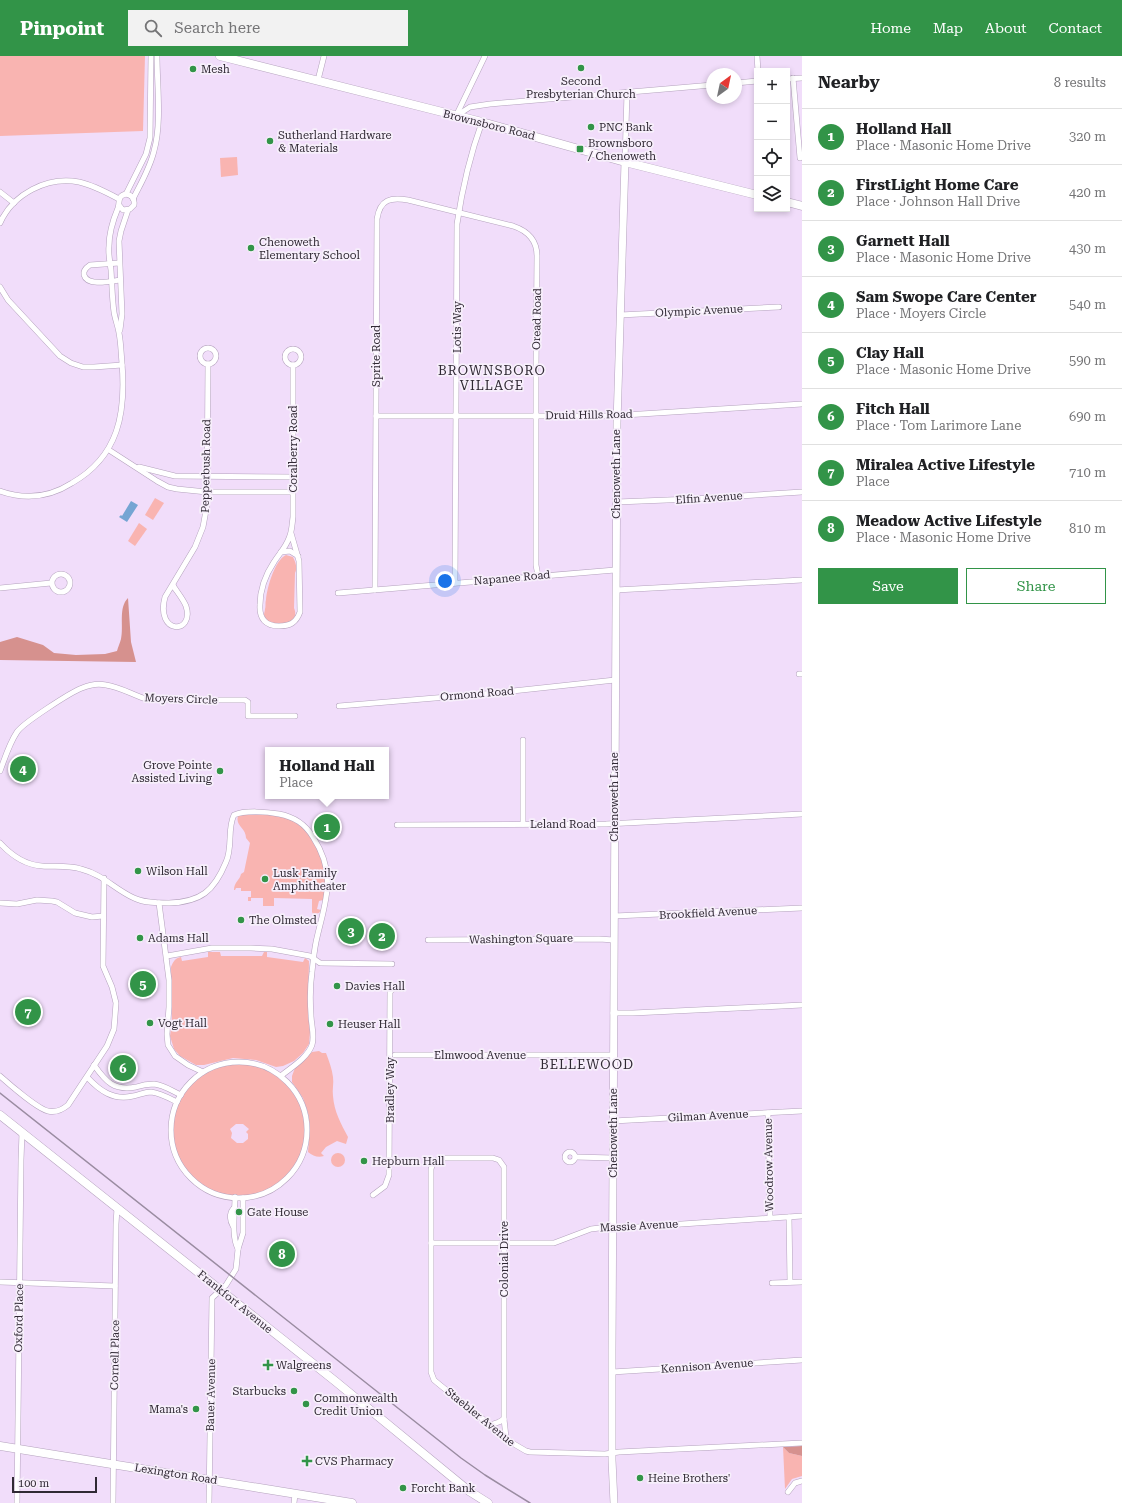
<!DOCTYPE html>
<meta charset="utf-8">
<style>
body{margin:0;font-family:"Roboto Serif",serif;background:#f2f2f2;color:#202124}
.controls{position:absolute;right:12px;top:12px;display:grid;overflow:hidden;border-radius:0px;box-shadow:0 2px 6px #0003}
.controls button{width:36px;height:36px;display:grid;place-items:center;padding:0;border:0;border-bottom:1px solid #e0e0e0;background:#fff;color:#202124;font:20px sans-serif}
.compass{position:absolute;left:706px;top:12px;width:36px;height:36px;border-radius:50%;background:#fff;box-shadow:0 2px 6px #0003;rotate:33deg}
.scale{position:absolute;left:12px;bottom:10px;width:85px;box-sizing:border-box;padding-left:4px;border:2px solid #302934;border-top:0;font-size:11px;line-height:14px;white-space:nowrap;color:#302934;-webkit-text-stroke:3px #f7effb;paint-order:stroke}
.you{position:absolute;left:445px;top:525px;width:14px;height:14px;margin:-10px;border:3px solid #fff;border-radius:50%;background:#1a73e8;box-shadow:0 0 0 6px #1a73e833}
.badge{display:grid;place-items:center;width:26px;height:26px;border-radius:50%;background:#329448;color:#fff;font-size:13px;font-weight:700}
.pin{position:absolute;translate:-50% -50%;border:2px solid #fff;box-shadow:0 1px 4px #0006}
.popup{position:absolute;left:265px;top:691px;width:124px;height:52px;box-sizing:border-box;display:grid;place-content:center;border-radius:0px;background:#fff;filter:drop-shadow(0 1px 3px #0005);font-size:13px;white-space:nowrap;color:#757577}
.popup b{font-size:15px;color:#202124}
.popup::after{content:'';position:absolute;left:50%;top:100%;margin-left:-8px;border:8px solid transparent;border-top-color:#fff}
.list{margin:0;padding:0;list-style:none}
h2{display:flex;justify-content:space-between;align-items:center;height:52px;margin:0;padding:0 16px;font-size:17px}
h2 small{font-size:13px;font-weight:400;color:#757577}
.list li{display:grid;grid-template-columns:26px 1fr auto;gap:12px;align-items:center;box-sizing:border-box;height:56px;padding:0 16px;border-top:1px solid #e0e0e0}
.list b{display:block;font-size:15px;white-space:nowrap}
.list p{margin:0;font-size:13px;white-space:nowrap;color:#757577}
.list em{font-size:13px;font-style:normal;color:#757577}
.actions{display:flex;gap:8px;padding:12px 16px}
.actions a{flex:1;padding:9px 0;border:1px solid #329448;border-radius:0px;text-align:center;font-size:14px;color:#329448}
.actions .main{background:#329448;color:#fff}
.icon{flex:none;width:22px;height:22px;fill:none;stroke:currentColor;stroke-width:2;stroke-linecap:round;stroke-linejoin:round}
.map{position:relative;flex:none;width:802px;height:1447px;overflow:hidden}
header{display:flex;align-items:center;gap:24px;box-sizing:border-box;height:56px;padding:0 20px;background:#329448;color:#fff}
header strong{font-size:19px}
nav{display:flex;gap:22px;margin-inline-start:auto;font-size:14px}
.search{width:280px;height:36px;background:#f2f2f2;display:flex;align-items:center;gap:10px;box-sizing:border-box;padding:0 14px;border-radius:0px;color:#757577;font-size:15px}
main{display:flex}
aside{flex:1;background:#fff}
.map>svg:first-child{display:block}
.green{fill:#f9b4b1;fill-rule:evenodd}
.forest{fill:#d6918e}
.water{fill:#75a5d3}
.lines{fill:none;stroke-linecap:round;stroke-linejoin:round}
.street-casing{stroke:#b4a2bd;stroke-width:6}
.secondary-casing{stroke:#b4a2bd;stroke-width:8}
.primary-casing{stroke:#b4a2bd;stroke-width:9}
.street{stroke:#fff;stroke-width:5}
.secondary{stroke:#fff;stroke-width:7}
.primary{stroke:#fff;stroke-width:8}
.rail{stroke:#9a8ca1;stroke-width:1.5}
.poi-dot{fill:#329448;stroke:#f7effb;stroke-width:1.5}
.labels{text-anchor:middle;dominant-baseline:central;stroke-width:3.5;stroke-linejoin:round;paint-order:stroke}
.poi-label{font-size:11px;fill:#302934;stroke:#f7effb;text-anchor:start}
.street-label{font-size:11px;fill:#302934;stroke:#f7effb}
.quarter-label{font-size:13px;letter-spacing:1px;fill:#302934;stroke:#f7effb}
</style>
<header>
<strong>Pinpoint</strong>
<div class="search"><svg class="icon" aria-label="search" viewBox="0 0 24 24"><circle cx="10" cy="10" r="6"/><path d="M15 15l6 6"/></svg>Search here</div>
<nav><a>Home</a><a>Map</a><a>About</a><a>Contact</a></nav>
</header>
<main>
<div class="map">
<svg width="802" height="1447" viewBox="0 0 802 1447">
<rect width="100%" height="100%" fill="#f1ddfa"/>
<g class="green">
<path d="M0 0H145L143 75 0 80Z"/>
<path d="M237 101 238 119 221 121 220 102Z"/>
<path d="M155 442 164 447 153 464 145 459Z"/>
<path d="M139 467 147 473 135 490 128 485Z"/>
<path d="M286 499 293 501C295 505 298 512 295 517L294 552C302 570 269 575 264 559 264 557 265 555 265 553 266 551 265 546 266 544 267 531 275 504 286 499Z"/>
<path d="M242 759C256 759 272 757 285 761 315 770 332 816 323 844L319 845 317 853 321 854 319 857 313 858 312 856V843L274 842V850H263V842H251V845H248V841H251V835H241V832H236L235 834H234C234 826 240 824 241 818L244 816 250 787 246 782C246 772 235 770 238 760Z"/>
<path d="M208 896H220L221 900H262L264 896H267V901L303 906 305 902 309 905 308 956 310 976 309 988 303 997 294 1005 283 1010 276 1011 256 1004 233 1002 204 1009H196L180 1000 174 993 170 980 172 966 171 911C173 906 175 902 181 901L182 905 208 901Z"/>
<path d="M319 995 322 997H326C329 1005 332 1013 333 1021 334 1027 332 1034 333 1040 334 1055 341 1068 348 1081L346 1088 337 1085 326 1091 321 1097 324 1100C318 1102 313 1100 308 1096L310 1071 308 1057 303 1042 292 1026V1020L295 1012 312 996Z"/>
<path d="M235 1008C269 1007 298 1030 304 1063 308 1085 300 1106 285 1121 274 1133 257 1139 241 1140 159 1142 145 1020 235 1008ZM236 1068H243L249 1073 246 1076 248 1078V1083L243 1087H237L231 1082 232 1077 230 1073Z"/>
<circle cx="338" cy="1104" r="7"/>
<path d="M783 1391 789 1397 802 1400V1420L792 1423 785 1433Z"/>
</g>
<g class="forest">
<path d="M128 542 131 586 136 606 0 604V586L17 581 43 589 54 597 76 599 105 598 117 595C118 591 120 587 121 583 124 570 118 552 128 542Z"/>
<path d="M802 1390V1400L789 1397 783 1391Z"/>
</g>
<path class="water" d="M131 445 138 449 127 466 119 461 121 459 122 460Z"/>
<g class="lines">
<g class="street-casing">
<g id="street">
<path d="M757 0 758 15"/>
<path d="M793 22 800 102"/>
<path d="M787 23 802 22"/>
<path d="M318 24 324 0"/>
<path d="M736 27 757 25"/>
<path d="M456 60 470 51 490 48 712 29"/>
<path d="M456 60 485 0"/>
<path d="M625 106 627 36"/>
<path d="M0 136 14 147"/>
<path d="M126 138 146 98 150 82 151 0"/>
<path d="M133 143C141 127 150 112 154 95 162 67 157 29 157 0"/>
<path d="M0 167C13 138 47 120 79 126 93 129 106 136 119 143"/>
<path d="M119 207 90 209C87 211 83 215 84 219 87 231 112 225 120 224"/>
<path d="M0 231 8 244 60 300 71 307 83 311H94L122 309"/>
<path d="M620 259 779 251"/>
<path d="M120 274 122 258 119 185 121 175 128 154"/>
<circle cx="208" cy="300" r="8"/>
<circle cx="293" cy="301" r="8"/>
<path d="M376 360H609L802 348"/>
<path d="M109 394 157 425 168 431 177 433 207 436H293"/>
<path d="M139 411 175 420 293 421"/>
<path d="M0 435C25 444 50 441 72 427 119 400 126 357 122 307 121 297 121 287 119 277 118 270 115 263 114 256 112 242 112 228 111 214 110 206 108 198 109 190 109 177 113 164 118 152 120 146 117 140 126 138 132 139 135 143 134 149L130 153 123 154 119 149"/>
<path d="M617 446 692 443 802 436"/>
<path d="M291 477 299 505 300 556C296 567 290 570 279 570 266 570 259 563 260 549 260 534 266 518 274 506 279 498 286 491 289 482 292 476 292 468 293 461V309"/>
<path d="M281 496 290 495 298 500"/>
<circle cx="61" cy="527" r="9"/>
<path d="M455 527 457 168C462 134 470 99 482 66"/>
<path d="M173 528 174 531C178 537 183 543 186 550 195 579 155 579 165 541L195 491 203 471 207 449 208 308"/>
<path d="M0 532 51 527"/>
<path d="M375 534 377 163C380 143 391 141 408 144L513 170C528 175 537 184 537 200L536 315V509L538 520"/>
<path d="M616 534 802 524"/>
<path d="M338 537 615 514"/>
<path d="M799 618H802"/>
<path d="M339 650 495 637 615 624"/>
<path d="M0 715C5 702 9 688 17 676 23 667 71 636 82 632 89 629 98 627 106 629 121 631 134 640 149 644H245L248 646V660H295"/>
<path d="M523 768V684"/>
<path d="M397 769 606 768 802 758"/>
<path d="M0 787C11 799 25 809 42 810 55 811 68 809 81 813 104 819 114 833 134 842 144 847 158 847 169 847 201 846 214 835 226 806 233 791 227 773 234 759 245 754 268 756 279 758 295 761 305 768 313 781 338 820 325 845 316 886 314 896 313 906 312 916 310 930 310 945 311 959 311 968 315 980 312 989 307 1002 292 1011 282 1019"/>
<path d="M0 847 17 848 37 844 52 845 57 846 75 857 92 861 103 860"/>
<path d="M159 847 169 924V951L167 978 168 989 175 1000 188 1009 203 1016"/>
<path d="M614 860 802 852"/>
<path d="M428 884 599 883 614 884"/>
<path d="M167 900 212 892H251L272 893 310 900 320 907 392 908"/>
<path d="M613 957H633L802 949"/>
<path d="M395 999H613"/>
<circle cx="239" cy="1074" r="68"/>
<path d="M94 1009C106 1026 114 1035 136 1031 142 1029 148 1028 154 1028 164 1029 172 1035 181 1039"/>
<path d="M0 1020C9 1028 38 1053 48 1055 56 1057 62 1054 68 1049L107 990 114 973 116 947 112 931 103 910 104 822"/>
<path d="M87 1021C99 1034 113 1045 133 1040 139 1039 145 1036 151 1036 160 1037 169 1042 177 1046"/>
<path d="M768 1057 770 1162"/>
<path d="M613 1065 802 1055"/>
<circle cx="570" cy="1101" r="5"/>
<path d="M575 1101 613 1102"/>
<path d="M373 1139 385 1130 389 1119 390 936 394 932 402 933"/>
<path d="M235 1141C235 1157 231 1179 238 1193"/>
<path d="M233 1153C229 1158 230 1165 233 1170"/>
<path d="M789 1161 790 1226"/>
<path d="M431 1187H554L591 1173 608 1171 622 1172 802 1160"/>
<path d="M0 1226 115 1230"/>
<path d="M772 1227 802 1226"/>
<path d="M612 1316 802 1304"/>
<path d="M490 1369 499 1366 504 1363"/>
<path d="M506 1381 504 1363V1111L499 1104 493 1102H440L433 1107 431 1113V1316L434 1324 440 1329 514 1388 526 1395 530 1396 605 1398 619 1396 802 1387"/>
<path d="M788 1436 795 1427 802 1425"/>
<path d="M17 1447 21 1104 22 1077"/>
<path d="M113 1447 116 1168 117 1152"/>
<path d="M209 1447 212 1242 226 1229 236 1213 238 1193 243 1177V1142"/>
<path d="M294 1447 295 1438"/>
</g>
</g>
<g class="secondary-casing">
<path id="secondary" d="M614 1447 612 1404V1294L617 367 625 106"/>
</g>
<g class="primary-casing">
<g id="primary">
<path d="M220 0 482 66 625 106 757 139"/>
<path d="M787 146 802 150"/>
<path d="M0 1059 335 1325 469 1435 488 1447"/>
<path d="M0 1390 352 1447"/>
</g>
</g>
<use href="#street" class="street"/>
<use href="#secondary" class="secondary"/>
<use href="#primary" class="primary"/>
<path class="rail" d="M0 1037 461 1402 485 1419 530 1447"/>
</g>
<g class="poi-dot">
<circle cx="581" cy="12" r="4"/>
<circle cx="193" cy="13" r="4"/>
<circle cx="591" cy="71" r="4"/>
<circle cx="270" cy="85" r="4"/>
<rect x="576" y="89" width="8" height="8" rx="2"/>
<circle cx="251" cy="192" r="4"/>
<circle cx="220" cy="715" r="4"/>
<circle cx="138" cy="815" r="4"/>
<circle cx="265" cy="823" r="4"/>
<circle cx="241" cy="864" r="4"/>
<circle cx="140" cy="882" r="4"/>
<circle cx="337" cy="930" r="4"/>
<circle cx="150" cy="967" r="4"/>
<circle cx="330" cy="968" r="4"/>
<circle cx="364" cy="1105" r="4"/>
<circle cx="239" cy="1156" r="4"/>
<path d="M266 1303h4v4h4v4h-4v4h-4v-4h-4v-4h4z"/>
<circle cx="294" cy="1335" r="4"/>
<circle cx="306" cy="1348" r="4"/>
<circle cx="196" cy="1353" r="4"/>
<path d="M305 1399h4v4h4v4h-4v4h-4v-4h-4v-4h4z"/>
<circle cx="640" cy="1422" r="4"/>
<circle cx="403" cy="1432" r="4"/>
</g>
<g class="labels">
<g class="poi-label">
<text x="201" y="13">Mesh</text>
<text x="581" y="25" text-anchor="middle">Second<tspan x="581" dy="13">Presbyterian Church</tspan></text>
<text x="599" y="71">PNC Bank</text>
<text x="278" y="79">Sutherland Hardware<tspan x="278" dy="13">&amp; Materials</tspan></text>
<text x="588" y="87">Brownsboro<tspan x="588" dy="13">/ Chenoweth</tspan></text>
<text x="259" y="186">Chenoweth<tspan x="259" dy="13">Elementary School</tspan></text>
<text x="212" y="709" text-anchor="end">Grove Pointe<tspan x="212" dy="13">Assisted Living</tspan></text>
<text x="146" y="815">Wilson Hall</text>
<text x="273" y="817">Lusk Family<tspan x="273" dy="13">Amphitheater</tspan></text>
<text x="249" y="864">The Olmsted</text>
<text x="148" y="882">Adams Hall</text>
<text x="345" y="930">Davies Hall</text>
<text x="158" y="967">Vogt Hall</text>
<text x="338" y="968">Heuser Hall</text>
<text x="372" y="1105">Hepburn Hall</text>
<text x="247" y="1156">Gate House</text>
<text x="276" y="1309">Walgreens</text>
<text x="286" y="1335" text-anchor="end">Starbucks</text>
<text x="314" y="1342">Commonwealth<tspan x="314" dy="13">Credit Union</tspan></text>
<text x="188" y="1353" text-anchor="end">Mama's</text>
<text x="315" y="1405">CVS Pharmacy</text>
<text x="648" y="1422">Heine Brothers'</text>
<text x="411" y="1432">Forcht Bank</text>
</g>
<g class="street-label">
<text transform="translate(489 69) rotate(14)">Brownsboro Road</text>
<text transform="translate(699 255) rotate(-3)">Olympic Avenue</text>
<text transform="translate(537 263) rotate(-89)">Oread Road</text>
<text transform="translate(457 271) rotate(-90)">Lotis Way</text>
<text transform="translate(376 300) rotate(-90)">Sprite Road</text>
<text transform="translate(589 359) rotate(-1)">Druid Hills Road</text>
<text transform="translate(293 393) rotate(-90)">Coralberry Road</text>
<text transform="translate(206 410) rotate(-89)">Pepperbush Road</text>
<text transform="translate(616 418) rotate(-90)">Chenoweth Lane</text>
<text transform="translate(709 442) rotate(-4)">Elfin Avenue</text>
<text transform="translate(512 522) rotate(-5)">Napanee Road</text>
<text transform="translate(477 638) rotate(-5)">Ormond Road</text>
<text transform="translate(181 643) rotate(2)">Moyers Circle</text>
<text transform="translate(614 741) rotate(-90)">Chenoweth Lane</text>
<text x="563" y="768">Leland Road</text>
<text transform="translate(708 857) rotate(-3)">Brookfield Avenue</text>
<text transform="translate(521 883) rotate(-1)">Washington Square</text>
<text x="480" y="999">Elmwood Avenue</text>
<text transform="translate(390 1034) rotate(-90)">Bradley Way</text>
<text transform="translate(708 1060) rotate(-3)">Gilman Avenue</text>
<text transform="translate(613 1077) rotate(-90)">Chenoweth Lane</text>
<text transform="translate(769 1109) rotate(-91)">Woodrow Avenue</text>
<text transform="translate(639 1170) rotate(-3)">Massie Avenue</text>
<text transform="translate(504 1203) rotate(-90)">Colonial Drive</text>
<text transform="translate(235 1246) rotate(39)">Frankfort Avenue</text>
<text transform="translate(19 1262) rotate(-89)">Oxford Place</text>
<text transform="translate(115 1299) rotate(-89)">Cornell Place</text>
<text transform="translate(707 1310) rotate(-4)">Kennison Avenue</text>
<text transform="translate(211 1339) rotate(-89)">Bauer Avenue</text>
<text transform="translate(480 1361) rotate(39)">Staebler Avenue</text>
<text transform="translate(176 1418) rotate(9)">Lexington Road</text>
</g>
<g class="quarter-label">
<text x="492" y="314">BROWNSBORO<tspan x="492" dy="15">VILLAGE</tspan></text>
<text x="587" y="1008">BELLEWOOD</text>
</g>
</g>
</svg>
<div class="controls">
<button>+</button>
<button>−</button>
<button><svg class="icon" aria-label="locate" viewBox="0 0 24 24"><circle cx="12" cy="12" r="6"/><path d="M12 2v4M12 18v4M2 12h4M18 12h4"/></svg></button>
<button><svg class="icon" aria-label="layers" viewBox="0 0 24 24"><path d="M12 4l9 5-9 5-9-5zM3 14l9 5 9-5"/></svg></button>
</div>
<svg class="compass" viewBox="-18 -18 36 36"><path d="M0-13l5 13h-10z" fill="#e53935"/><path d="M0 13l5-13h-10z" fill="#757577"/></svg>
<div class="scale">100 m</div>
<div class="you"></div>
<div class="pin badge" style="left:327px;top:771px">1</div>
<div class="popup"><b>Holland Hall</b>Place</div>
<div class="pin badge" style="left:382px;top:880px">2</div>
<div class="pin badge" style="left:351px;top:875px">3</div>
<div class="pin badge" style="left:23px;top:713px">4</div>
<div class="pin badge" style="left:143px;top:928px">5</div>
<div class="pin badge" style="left:123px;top:1012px">6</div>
<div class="pin badge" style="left:28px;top:956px">7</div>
<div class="pin badge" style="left:282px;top:1198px">8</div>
</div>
<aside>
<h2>Nearby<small>8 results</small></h2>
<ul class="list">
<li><span class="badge">1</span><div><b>Holland Hall</b><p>Place · Masonic Home Drive</p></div><em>320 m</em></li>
<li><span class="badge">2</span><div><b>FirstLight Home Care</b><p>Place · Johnson Hall Drive</p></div><em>420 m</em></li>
<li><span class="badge">3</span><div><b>Garnett Hall</b><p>Place · Masonic Home Drive</p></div><em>430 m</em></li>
<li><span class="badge">4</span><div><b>Sam Swope Care Center</b><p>Place · Moyers Circle</p></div><em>540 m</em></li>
<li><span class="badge">5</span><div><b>Clay Hall</b><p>Place · Masonic Home Drive</p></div><em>590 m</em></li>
<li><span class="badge">6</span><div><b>Fitch Hall</b><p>Place · Tom Larimore Lane</p></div><em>690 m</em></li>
<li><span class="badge">7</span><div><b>Miralea Active Lifestyle</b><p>Place</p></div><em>710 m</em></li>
<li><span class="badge">8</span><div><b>Meadow Active Lifestyle</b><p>Place · Masonic Home Drive</p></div><em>810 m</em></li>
</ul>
<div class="actions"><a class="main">Save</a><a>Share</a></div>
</aside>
</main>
